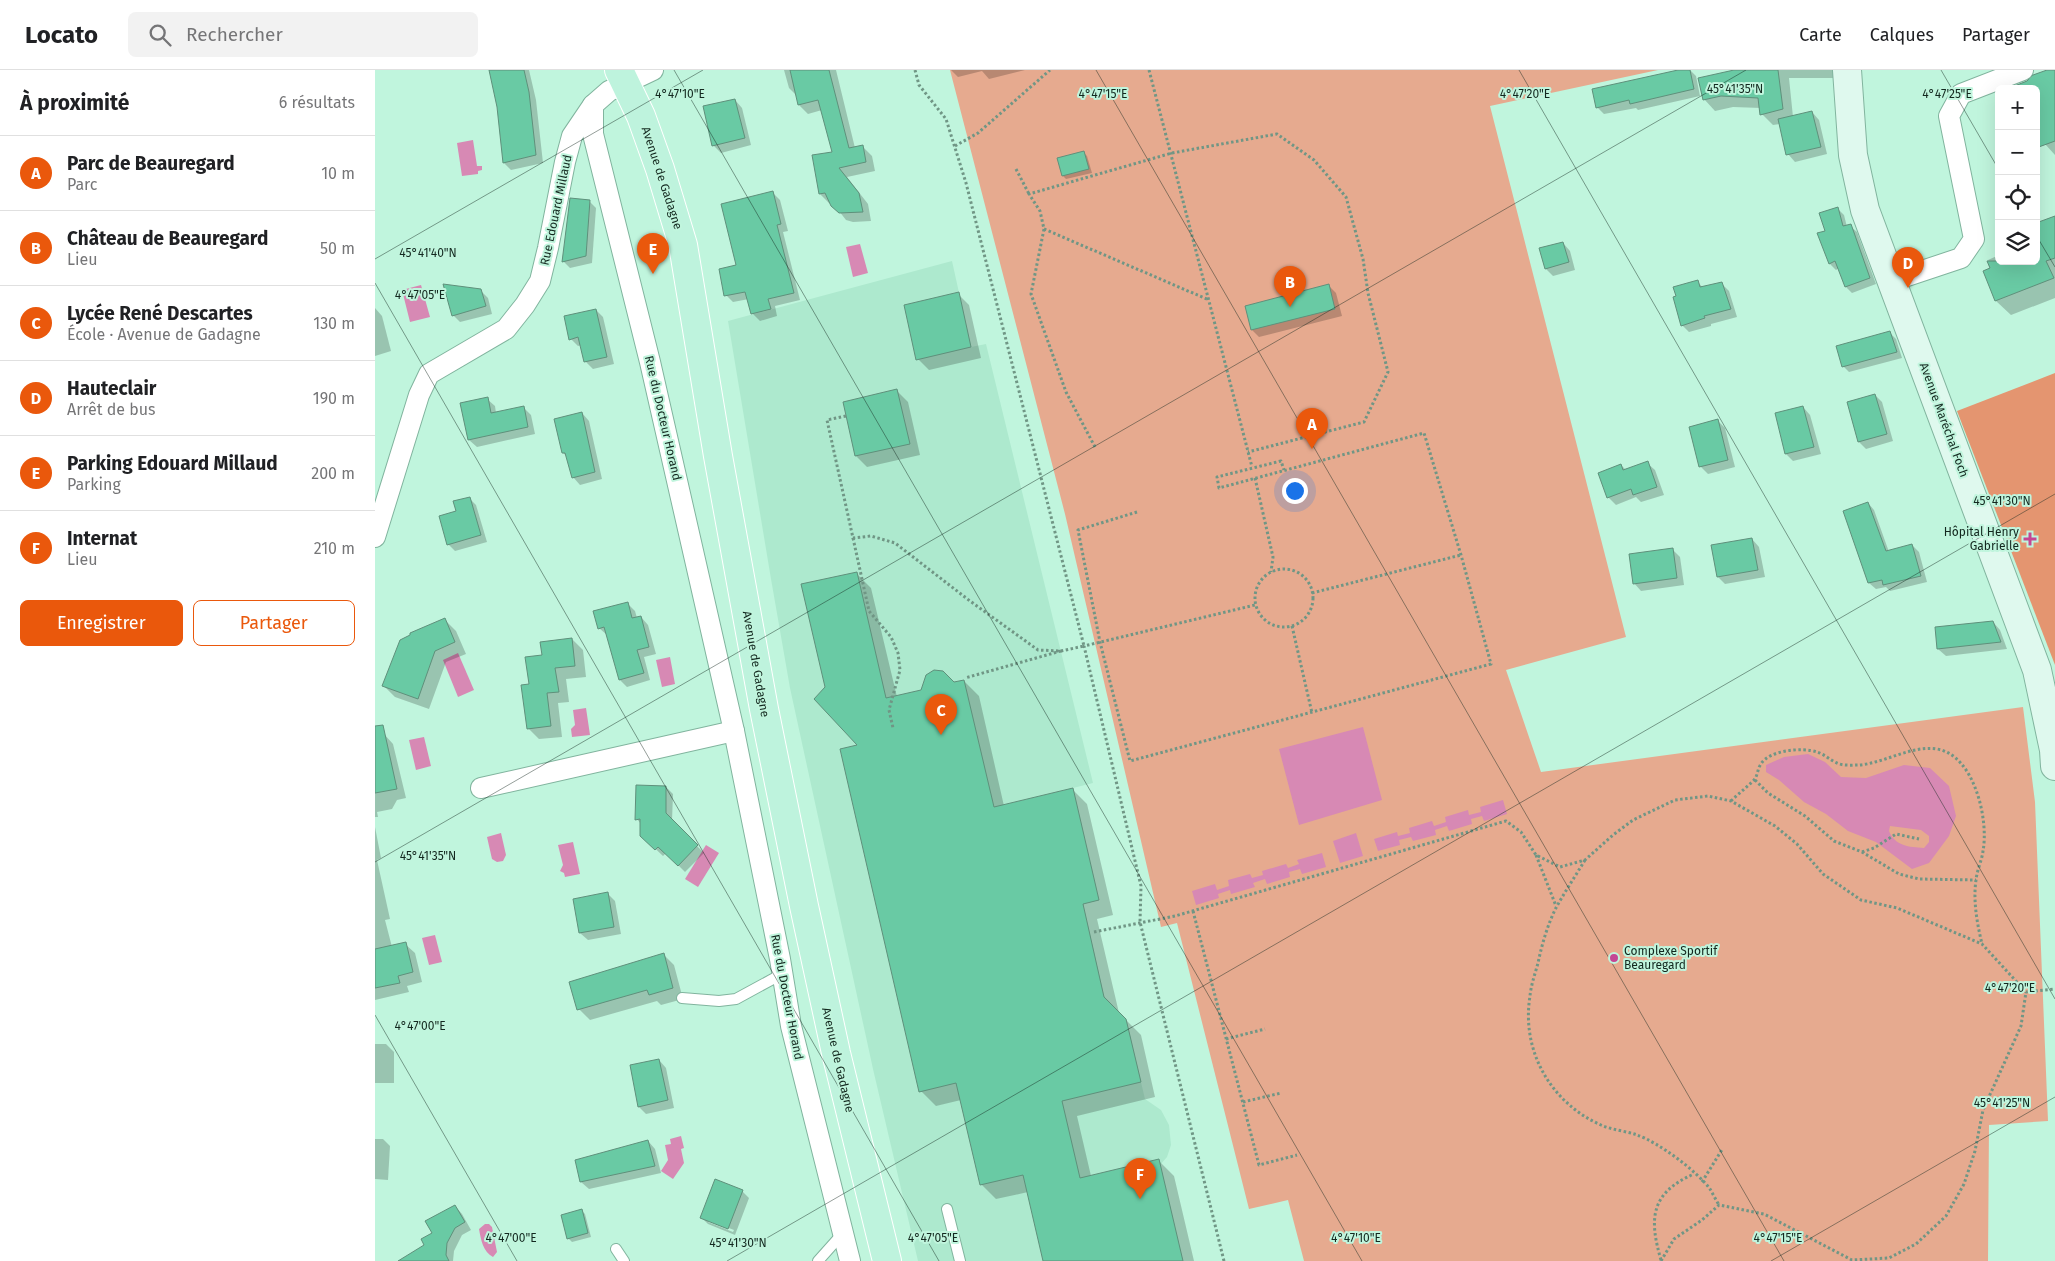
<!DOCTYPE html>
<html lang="fr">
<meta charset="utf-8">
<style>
body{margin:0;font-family:"Fira Sans",sans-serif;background:#f2f2f2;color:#202124}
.controls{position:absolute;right:15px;top:15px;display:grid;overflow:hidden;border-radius:8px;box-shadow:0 5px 20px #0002}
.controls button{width:45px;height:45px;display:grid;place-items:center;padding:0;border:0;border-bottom:1px solid #e0e0e0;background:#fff;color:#202124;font:25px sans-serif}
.you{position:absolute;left:919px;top:420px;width:18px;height:18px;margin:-12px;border:4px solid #fff;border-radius:50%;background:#1a73e8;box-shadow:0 0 0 8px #1a73e833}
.badge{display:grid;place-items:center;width:32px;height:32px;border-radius:50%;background:#ea580c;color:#fff;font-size:16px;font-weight:700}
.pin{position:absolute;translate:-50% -41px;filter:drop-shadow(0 1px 2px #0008)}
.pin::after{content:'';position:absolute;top:26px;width:18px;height:15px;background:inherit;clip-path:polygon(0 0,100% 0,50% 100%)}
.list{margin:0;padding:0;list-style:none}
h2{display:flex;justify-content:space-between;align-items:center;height:65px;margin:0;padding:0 20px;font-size:21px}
h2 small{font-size:16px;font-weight:400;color:#757577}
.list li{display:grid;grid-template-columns:32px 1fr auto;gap:15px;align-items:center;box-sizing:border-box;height:75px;padding:0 20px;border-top:1px solid #e0e0e0}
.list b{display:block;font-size:19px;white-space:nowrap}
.list p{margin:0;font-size:16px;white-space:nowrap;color:#757577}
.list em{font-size:16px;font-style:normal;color:#757577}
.actions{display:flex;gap:10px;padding:15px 20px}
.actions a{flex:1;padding:11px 0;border:1px solid #ea580c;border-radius:8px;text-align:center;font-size:18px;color:#ea580c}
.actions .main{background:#ea580c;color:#fff}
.icon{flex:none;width:28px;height:28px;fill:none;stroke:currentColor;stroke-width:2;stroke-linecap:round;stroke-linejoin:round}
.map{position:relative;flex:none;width:1680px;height:1191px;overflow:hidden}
header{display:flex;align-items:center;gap:30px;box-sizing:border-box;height:70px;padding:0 25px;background:#fff;border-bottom:1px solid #e0e0e0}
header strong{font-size:24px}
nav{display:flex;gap:28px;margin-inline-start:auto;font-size:18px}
.search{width:350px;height:45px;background:#f2f2f2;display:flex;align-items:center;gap:12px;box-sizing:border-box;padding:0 18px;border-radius:8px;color:#757577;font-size:19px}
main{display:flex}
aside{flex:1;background:#fff}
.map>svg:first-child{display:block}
.built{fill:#ade9ce}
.green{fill:#e6aa8f}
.forest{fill:#e49570}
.water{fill:#d789b4;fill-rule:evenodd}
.shadow{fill:#0003;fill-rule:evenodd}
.building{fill:#69caa4;stroke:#5f907b}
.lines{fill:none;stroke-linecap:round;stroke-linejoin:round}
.service-casing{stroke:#81b49e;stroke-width:12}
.minor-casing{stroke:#81b49e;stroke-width:22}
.secondary-casing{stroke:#81b49e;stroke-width:30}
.primary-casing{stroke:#fff;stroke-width:30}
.path{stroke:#709685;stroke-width:3;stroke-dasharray:2.5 2.5;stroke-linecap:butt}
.service{stroke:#fff;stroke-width:10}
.minor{stroke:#fff;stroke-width:20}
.secondary{stroke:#dff9ee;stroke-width:28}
.primary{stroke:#bef3dd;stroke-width:28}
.ticks{fill:none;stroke:#13281f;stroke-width:1;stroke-opacity:0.45}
.poi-dot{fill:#c44694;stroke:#c0f5dd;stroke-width:2}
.labels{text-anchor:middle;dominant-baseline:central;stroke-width:4;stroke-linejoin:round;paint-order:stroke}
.street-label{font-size:12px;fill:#13281f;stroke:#c0f5dd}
.poi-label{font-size:12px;fill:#13281f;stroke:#c0f5dd;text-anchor:end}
.ticks-label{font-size:12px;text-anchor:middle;fill:#13281f;stroke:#c0f5dd;stroke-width:4;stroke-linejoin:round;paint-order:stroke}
</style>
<header>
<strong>Locato</strong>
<div class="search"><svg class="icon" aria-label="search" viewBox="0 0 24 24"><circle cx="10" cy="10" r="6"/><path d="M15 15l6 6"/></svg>Rechercher</div>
<nav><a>Carte</a><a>Calques</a><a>Partager</a></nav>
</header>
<main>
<aside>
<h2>À proximité<small>6 résultats</small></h2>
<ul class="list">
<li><span class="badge">A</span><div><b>Parc de Beauregard</b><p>Parc</p></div><em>10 m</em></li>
<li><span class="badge">B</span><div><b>Château de Beauregard</b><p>Lieu</p></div><em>50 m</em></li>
<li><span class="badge">C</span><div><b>Lycée René Descartes</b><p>École · Avenue de Gadagne</p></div><em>130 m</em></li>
<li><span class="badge">D</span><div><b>Hauteclair</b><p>Arrêt de bus</p></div><em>190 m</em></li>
<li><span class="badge">E</span><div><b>Parking Edouard Millaud</b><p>Parking</p></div><em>200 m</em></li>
<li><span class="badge">F</span><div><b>Internat</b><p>Lieu</p></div><em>210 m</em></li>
</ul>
<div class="actions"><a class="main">Enregistrer</a><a>Partager</a></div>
</aside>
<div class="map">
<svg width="1680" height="1191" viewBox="0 0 1680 1191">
<rect width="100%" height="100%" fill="#c0f5dd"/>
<path class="built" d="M577 191 596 277 611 274 718 713 698 718 708 834 729 926 751 949 770 1029 786 1040 794 1055 796 1075 792 1087 785 1095 808 1191H543L498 999 415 618 396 509 353 251Z"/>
<path class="green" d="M575 0H1283L1115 36 1251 567 1131 600 1166 702 1648 637 1660 732 1673 1051 1614 1055 1613 1191H929L913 1130 874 1139 802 853 786 857 690 444Z"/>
<path class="forest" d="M1680 303V595L1582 341Z"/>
<g class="water">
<path d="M98 70 102 96H107V100L103 101V104L87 106 82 73Z"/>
<path d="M485 174 493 203 478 207 471 177Z"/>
<path d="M46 215 55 247 35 252 27 220Z"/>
<path d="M83 583 99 620 83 627 68 590Z"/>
<path d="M295 587 300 614 287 617 281 590Z"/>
<path d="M211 638 215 665 197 667 196 659 200 655 198 640Z"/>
<path d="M988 657 1007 730 924 755 904 679Z"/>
<path d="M49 667 56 696 41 700 34 670Z"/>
<path d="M1433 684 1450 692 1466 707 1491 708 1529 695 1555 698 1574 716 1581 746 1574 766 1554 793 1537 799 1501 772 1473 761 1451 744 1429 732 1404 710 1391 702V695L1409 687ZM1515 756 1546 760 1554 766V772L1549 778C1534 777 1520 776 1514 761Z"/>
<path d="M1128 730 1132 744 1109 751 1107 746 1096 749 1097 754 1074 761 1072 756 1060 760 1061 765 1038 771 1036 767 1024 770 1025 775 1003 781 999 769 1022 762 1023 766 1035 763 1034 758 1057 751 1059 756 1071 752 1070 747 1093 740 1094 745 1106 742 1105 737Z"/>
<path d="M126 763 131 785 128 791 122 792 117 789 112 767Z"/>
<path d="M981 763 988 786 965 793 958 771Z"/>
<path d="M198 772 205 804 190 807 189 803 185 801 188 795 183 775Z"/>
<path d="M331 775 344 783 323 817 310 809Z"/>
<path d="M947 783 951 797 927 804 925 799 914 802 915 807 892 814 890 809 878 813 880 817 856 824 855 820 843 824 844 828 821 835 817 821 840 814 842 820 854 816 853 810 875 804 877 808 888 805 887 801 911 794 913 798 924 794 922 790Z"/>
<path d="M60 865 67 892 54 895 47 868Z"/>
<path d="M306 1066 309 1078 306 1079 309 1093 298 1109 286 1101 293 1090 290 1075 296 1074 295 1069Z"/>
<path d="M110 1154H114L117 1157 122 1182 118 1187C108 1182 106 1170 104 1159Z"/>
</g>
<g class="shadow">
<path d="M115 0H154L161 30 168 93 136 100 129 93 124 37Z"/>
<path d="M409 0H461L480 78 488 77 497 86 500 101 472 107 493 134 496 151 478 152 471 150 457 132 454 133 445 124 458 83 447 40 433 44 424 35 422 26 414 18Z"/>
<path d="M576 0H650L614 9 607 1 583 7Z"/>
<path d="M1309 0H1315L1321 6 1325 26 1263 40 1261 38 1229 44 1222 37Z"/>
<path d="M1359 0H1466V8H1414L1418 47 1437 42 1444 50 1452 84 1420 92 1413 84 1405 54 1398 55 1387 44 1386 38 1358 37 1340 41 1329 29 1360 1Z"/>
<path d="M1675 0H1680V85L1670 74Z"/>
<path d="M360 30 367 38 376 75 346 83 338 75Z"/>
<path d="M709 83 712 86 717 103 691 109 688 106 684 89Z"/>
<path d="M398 123 405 130 413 161 408 162 425 230 400 236 402 246 385 251 378 244 374 229 358 232 351 225Z"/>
<path d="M196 129 214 131 221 138 217 193 195 198 188 191Z"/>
<path d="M1463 139 1469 145 1472 157 1475 156 1482 162 1501 214 1477 223 1471 217 1464 198 1461 200 1455 194 1452 162Z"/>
<path d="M1680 147V228L1636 245 1621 231 1617 199 1613 190 1624 185V191H1661Z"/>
<path d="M1188 173 1195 181 1200 200 1178 206 1171 199 1166 179Z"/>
<path d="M1323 212 1328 218 1346 213 1354 221 1362 247 1336 254V256L1314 262 1307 255Z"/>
<path d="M953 215 961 223 967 246 884 267 877 260Z"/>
<path d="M105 220 113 228 117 244 85 252 78 245Z"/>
<path d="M583 224 594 235 606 288 554 300 543 289Z"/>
<path d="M0 238 7 246 16 281 0 286Z"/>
<path d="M221 240 228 247 239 294 218 299 211 292 207 275 203 276 196 269Z"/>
<path d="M1515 263 1521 269 1527 288 1474 302 1468 296Z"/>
<path d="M522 321 533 332 545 385 492 397 481 386 469 333Z"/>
<path d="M1500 325 1507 332 1518 371 1491 379 1484 372Z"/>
<path d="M112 329 120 336 121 343 149 338 156 345 160 364 102 377 94 370Z"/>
<path d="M1428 337 1435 345 1446 384 1418 391 1411 384 1401 344Z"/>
<path d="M207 343 214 351 227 409 205 415 198 407 193 387 188 383Z"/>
<path d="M1342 350 1350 358 1360 397 1333 404 1325 396Z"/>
<path d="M1272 393 1280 400 1289 425 1266 432 1261 427 1241 435 1233 427 1246 395 1251 400Z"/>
<path d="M94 428 101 435 112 472 80 481 73 474 82 442Z"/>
<path d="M1493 433 1499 440 1514 482 1537 475 1544 482 1552 512 1515 521 1511 517 1501 519 1494 513Z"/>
<path d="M1377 469 1384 477 1390 507 1350 514 1343 507Z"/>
<path d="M1298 480 1305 487 1309 515 1266 521 1259 513Z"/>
<path d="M481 503 496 518 522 627 589 611 604 626 629 736 697 719 712 734 738 845 722 849 744 943 766 965 780 1027 702 1046 716 1106 784 1091 799 1106 819 1191H669L653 1122 621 1129 606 1114 586 1030 561 1036 546 1021 484 675 452 617Z"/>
<path d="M253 534 260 541 262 548 266 547 273 555 281 584 269 587 275 610 252 617 245 610 232 565 224 558Z"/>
<path d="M70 550 81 561 91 584 71 592 54 639 20 627 9 616Z"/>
<path d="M1618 552 1625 560 1632 579 1571 586 1563 579Z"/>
<path d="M197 569 208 580 211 607 191 609 194 632 183 633 187 667 164 669 153 658 155 615 168 586Z"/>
<path d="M0 662 9 664 18 674 31 728 22 730 17 739 2 742 3 747H0Z"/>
<path d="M291 717 298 724 297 751 329 783 310 802 291 783 288 786 266 765V754L262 749Z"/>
<path d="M0 757 6 788 2 790 15 849 10 850 17 877 30 874 40 883 47 912 32 916 34 922 0 930Z"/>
<path d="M232 823 240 831 246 864 213 870 205 863Z"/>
<path d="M288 884 299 895 308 929 286 935 282 931 215 950 204 939Z"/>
<path d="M0 974H11L19 982V1013H0Z"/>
<path d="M284 990 291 998 299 1038 271 1044 264 1037Z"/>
<path d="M0 1069H8L15 1076 13 1110 0 1109Z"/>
<path d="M273 1071 280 1079 286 1103 214 1119 206 1112Z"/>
<path d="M367 1121 374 1128 360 1165 333 1154 326 1147ZM333 1150 359 1160 358 1162 333 1152Z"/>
<path d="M80 1136 87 1144 96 1160 87 1165 79 1181 78 1191H46L51 1175Z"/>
<path d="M206 1140 210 1144 216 1167 197 1172 193 1168Z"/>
</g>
<g class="building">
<path d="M114 0H149L154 22 161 85 128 93 122 37Z"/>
<path d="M415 0H454L474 78 488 75 491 92 464 98 484 123 488 142 464 143 456 136 450 123 444 124 437 85 457 82 443 30 423 35Z"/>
<path d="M1303 0H1315L1319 19 1255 34 1254 30 1221 38 1217 19Z"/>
<path d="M1359 0H1403L1408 39 1385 45 1383 28 1346 26 1328 30 1323 8Z"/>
<path d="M1672 0H1680V71L1661 78V19H1632L1652 11 1658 5Z"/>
<path d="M360 29 370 68 337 76 328 36Z"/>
<path d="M1437 41 1446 77 1411 85 1403 49Z"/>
<path d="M709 81 714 99 687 106 682 88Z"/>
<path d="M398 121 406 154 402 155 419 223 393 229 396 239 376 244 370 222 349 226 344 199 361 195 346 134Z"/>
<path d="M195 128 215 130 211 186 187 192Z"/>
<path d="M1463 137 1468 156 1476 154 1495 208 1470 217 1460 191 1454 194 1442 163 1450 161 1444 143Z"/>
<path d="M1680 146V188L1671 191 1679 208 1620 231 1608 201 1615 198 1612 191H1661V153Z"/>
<path d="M1188 172 1194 192 1170 199 1164 178Z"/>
<path d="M1323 210 1325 217 1347 212 1356 239 1329 246 1330 248 1306 256 1298 227 1301 226 1298 217Z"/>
<path d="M68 214 106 219 111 236 77 246Z"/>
<path d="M954 214 960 239 876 260 870 236Z"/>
<path d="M584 222 596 277 541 290 529 235Z"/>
<path d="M221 239 232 287 209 292 203 267 194 270 189 246Z"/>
<path d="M1515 261 1522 282 1467 297 1461 276Z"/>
<path d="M522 319 535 374 480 386 468 332Z"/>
<path d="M1500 324 1512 364 1483 372 1472 332Z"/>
<path d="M113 327 116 343 149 336 153 357 93 370 85 333Z"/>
<path d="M1428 336 1439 377 1410 384 1400 343Z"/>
<path d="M207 342 220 402 197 408 190 383H187L179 349Z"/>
<path d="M1343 349 1353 390 1324 397 1314 357Z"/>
<path d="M1273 391 1282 417 1258 425 1256 419 1232 428 1223 403 1246 394 1248 400Z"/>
<path d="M95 427 106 465 72 475 64 446 81 441 78 431Z"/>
<path d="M1493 432 1511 481 1537 474 1546 506 1508 515 1507 510 1493 513 1468 441Z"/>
<path d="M1377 468 1383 500 1342 507 1336 475Z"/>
<path d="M1298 478 1302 508 1258 514 1254 484Z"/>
<path d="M482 502 511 628 546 620 551 605 559 600 568 601 579 612 589 610 619 737 698 718 724 830 708 834 729 927 751 949 766 1012 687 1031 705 1108 784 1089 808 1191H668L648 1105 605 1115 581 1013 544 1022 465 679 482 675 439 629 450 617 426 514Z"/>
<path d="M253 532 257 548 266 546 274 577 262 580 269 603 244 610 229 557 223 559 218 541Z"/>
<path d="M70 548 80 572 60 581 43 629 7 616 25 570 35 565V563Z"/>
<path d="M1618 551 1626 572 1562 579 1560 557Z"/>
<path d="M197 568 200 596 180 598 184 622 172 623 176 656 152 659 146 615 154 614 150 587 167 585 165 572Z"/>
<path d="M8 655 22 719 0 723V656Z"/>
<path d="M261 715 291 716V743L323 775 303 796 283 777 280 780 265 766V749L260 750Z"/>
<path d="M233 822 239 857 204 863 198 829Z"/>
<path d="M31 872 38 902 23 906 25 913 0 918V879Z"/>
<path d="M289 883 298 918 274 925 272 920 202 940 194 912Z"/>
<path d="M284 989 293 1030 263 1037 255 995Z"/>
<path d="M273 1070 280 1096 205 1112 200 1090Z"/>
<path d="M340 1109 368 1120 353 1159 325 1148Z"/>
<path d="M80 1135 90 1152 80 1158 72 1173 71 1185 74 1191H23L49 1175 46 1169 57 1163 50 1151Z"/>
<path d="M207 1139 213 1163 192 1169 186 1145Z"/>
</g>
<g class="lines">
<g class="service-casing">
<g id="service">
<path d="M307 928 344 931 361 929 407 904"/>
<path d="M572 1139 585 1191"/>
<path d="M241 1179 249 1191"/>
<path d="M443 1191 468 1163"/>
</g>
</g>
<g class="minor-casing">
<g id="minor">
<path d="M218 35V64L275 292 359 661 405 889 416 956 475 1191"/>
<path d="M1517 211 1586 188 1599 169 1574 46 1586 24 1648 0"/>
<path d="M0 467 44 325 54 304 131 259 150 235 165 211 173 178 190 92 197 66 218 35 234 21 278 0"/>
<path d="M106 718 359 661"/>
</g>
</g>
<g class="secondary-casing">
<path id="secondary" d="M1472 0 1478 85 1490 140 1662 600 1679 680 1680 696"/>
</g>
<g class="primary-casing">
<path id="primary" d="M244 0 266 46 285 99 308 175 343 386 389 639 429 836 461 983 512 1191"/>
</g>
<g class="path">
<path d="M540 0 544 15 571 49 591 113 709 576 686 581"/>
<path d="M774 0 877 397"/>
<path d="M580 76 603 63 675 0"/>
<path d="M641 99 654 124"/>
<path d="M669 159 834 230"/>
<path d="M471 346 452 350 478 468 496 466 520 473 595 531 663 580 686 581 590 608"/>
<path d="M720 377 691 322 656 224 669 159 665 141 654 124 797 83 902 64 939 90 971 127 988 189 993 223 1013 302 989 352 873 382"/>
<path d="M880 408 898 487 896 502"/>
<path d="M762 442 703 460 725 572 755 691 1116 594 1086 485 1049 363 844 418 842 407 906 391 909 400"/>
<path d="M478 468 494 541 516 567 523 583 525 600 514 640 518 658"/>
<circle cx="909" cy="528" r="29"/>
<path d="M937 523 1086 485"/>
<path d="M917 556 937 643"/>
<path d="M1380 710 1393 723 1430 746 1459 771 1487 782 1524 804 1544 809 1601 810"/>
<path d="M1356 731C1363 724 1371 718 1378 711 1383 707 1382 699 1386 694 1394 680 1428 677 1442 682 1449 684 1455 690 1462 693 1468 696 1477 695 1484 695 1510 693 1536 675 1562 679 1599 685 1614 749 1608 781 1607 790 1602 800 1601 810 1598 831 1602 853 1607 874"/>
<path d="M1487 782 1499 778 1521 764 1544 769"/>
<path d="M1161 785 1181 836"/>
<path d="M1210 790C1201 805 1191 820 1182 836 1173 853 1167 874 1163 893 1160 904 1156 915 1155 926 1146 981 1176 1033 1226 1055 1237 1060 1251 1061 1262 1065 1283 1072 1322 1101 1335 1119 1338 1124 1341 1130 1344 1135"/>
<path d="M818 841 884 1095 922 1085"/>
<path d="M719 862 800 846 1131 751 1146 762 1161 785 1185 797 1210 790 1238 765 1258 750 1300 730 1333 726 1356 731 1400 756 1422 774 1448 804 1486 830 1522 838 1607 874 1651 922 1680 919"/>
<path d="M851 969 890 959"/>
<path d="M868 1032 906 1023"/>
<path d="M1327 1112 1348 1078"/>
<path d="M1286 1190C1274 1149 1275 1123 1319 1104"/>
<path d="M849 1191 765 852 766 816 709 576 880 535"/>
<path d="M1286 1191 1299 1169 1327 1150 1344 1135 1389 1144 1477 1190 1514 1188 1541 1174 1571 1146 1589 1114 1600 1081 1608 1040 1646 956 1651 922"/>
</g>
<use href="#service" class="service"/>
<use href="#minor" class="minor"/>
<use href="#secondary" class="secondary"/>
<use href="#primary" class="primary"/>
</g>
<path class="ticks" d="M299 0 987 1191M721 0 1409 1191M1144 0 1680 929M1566 0 1624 100M1661 165 1680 197M0 189 328 0M0 213 564 1191M0 792 1371 0M0 945 142 1191M352 1191 1680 424M1396 1191 1680 1027"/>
<g class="poi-dot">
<path d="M1652.5 461.5h5v5h5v5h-5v5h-5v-5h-5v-5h5z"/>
<circle cx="1239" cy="888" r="5"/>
</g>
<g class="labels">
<g class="street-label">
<text transform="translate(287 108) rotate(72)">Avenue de Gadagne</text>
<text transform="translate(181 140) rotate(-78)">Rue Edouard Millaud</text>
<text transform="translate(288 348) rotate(77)">Rue du Docteur Horand</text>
<text transform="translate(1569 350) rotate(70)">Avenue Maréchal Foch</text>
<text transform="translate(381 594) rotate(80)">Avenue de Gadagne</text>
<text transform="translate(412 927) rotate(79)">Rue du Docteur Horand</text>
<text transform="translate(463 990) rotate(77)">Avenue de Gadagne</text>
</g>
<g class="poi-label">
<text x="1644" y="462">Hôpital Henry<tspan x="1644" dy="14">Gabrielle</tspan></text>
<text x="1249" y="881" text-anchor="start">Complexe Sportif<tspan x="1249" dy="14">Beauregard</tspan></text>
</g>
</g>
<g class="ticks-label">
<text x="1360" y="23">45°41'35"N</text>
<text x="305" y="28">4°47'10"E</text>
<text x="728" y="28">4°47'15"E</text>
<text x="1150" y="28">4°47'20"E</text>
<text x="1572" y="28">4°47'25"E</text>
<text x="53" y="187">45°41'40"N</text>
<text x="45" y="229">4°47'05"E</text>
<text x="1627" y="435">45°41'30"N</text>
<text x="53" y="790">45°41'35"N</text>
<text x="1635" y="922">4°47'20"E</text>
<text x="45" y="960">4°47'00"E</text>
<text x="1627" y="1037">45°41'25"N</text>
<text x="136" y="1172">4°47'00"E</text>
<text x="558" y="1172">4°47'05"E</text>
<text x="981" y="1172">4°47'10"E</text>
<text x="1403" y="1172">4°47'15"E</text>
<text x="363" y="1177">45°41'30"N</text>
</g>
</svg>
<div class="controls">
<button>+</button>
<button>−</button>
<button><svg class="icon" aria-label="locate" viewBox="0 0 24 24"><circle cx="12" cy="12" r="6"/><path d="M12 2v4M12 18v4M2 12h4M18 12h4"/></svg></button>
<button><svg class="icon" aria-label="layers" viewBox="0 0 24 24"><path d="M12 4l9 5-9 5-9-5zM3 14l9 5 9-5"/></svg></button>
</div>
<div class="you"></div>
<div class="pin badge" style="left:937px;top:379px">A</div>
<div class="pin badge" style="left:915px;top:237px">B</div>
<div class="pin badge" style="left:566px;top:665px">C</div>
<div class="pin badge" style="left:1533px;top:218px">D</div>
<div class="pin badge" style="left:278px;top:204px">E</div>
<div class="pin badge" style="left:765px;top:1129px">F</div>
</div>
</main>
